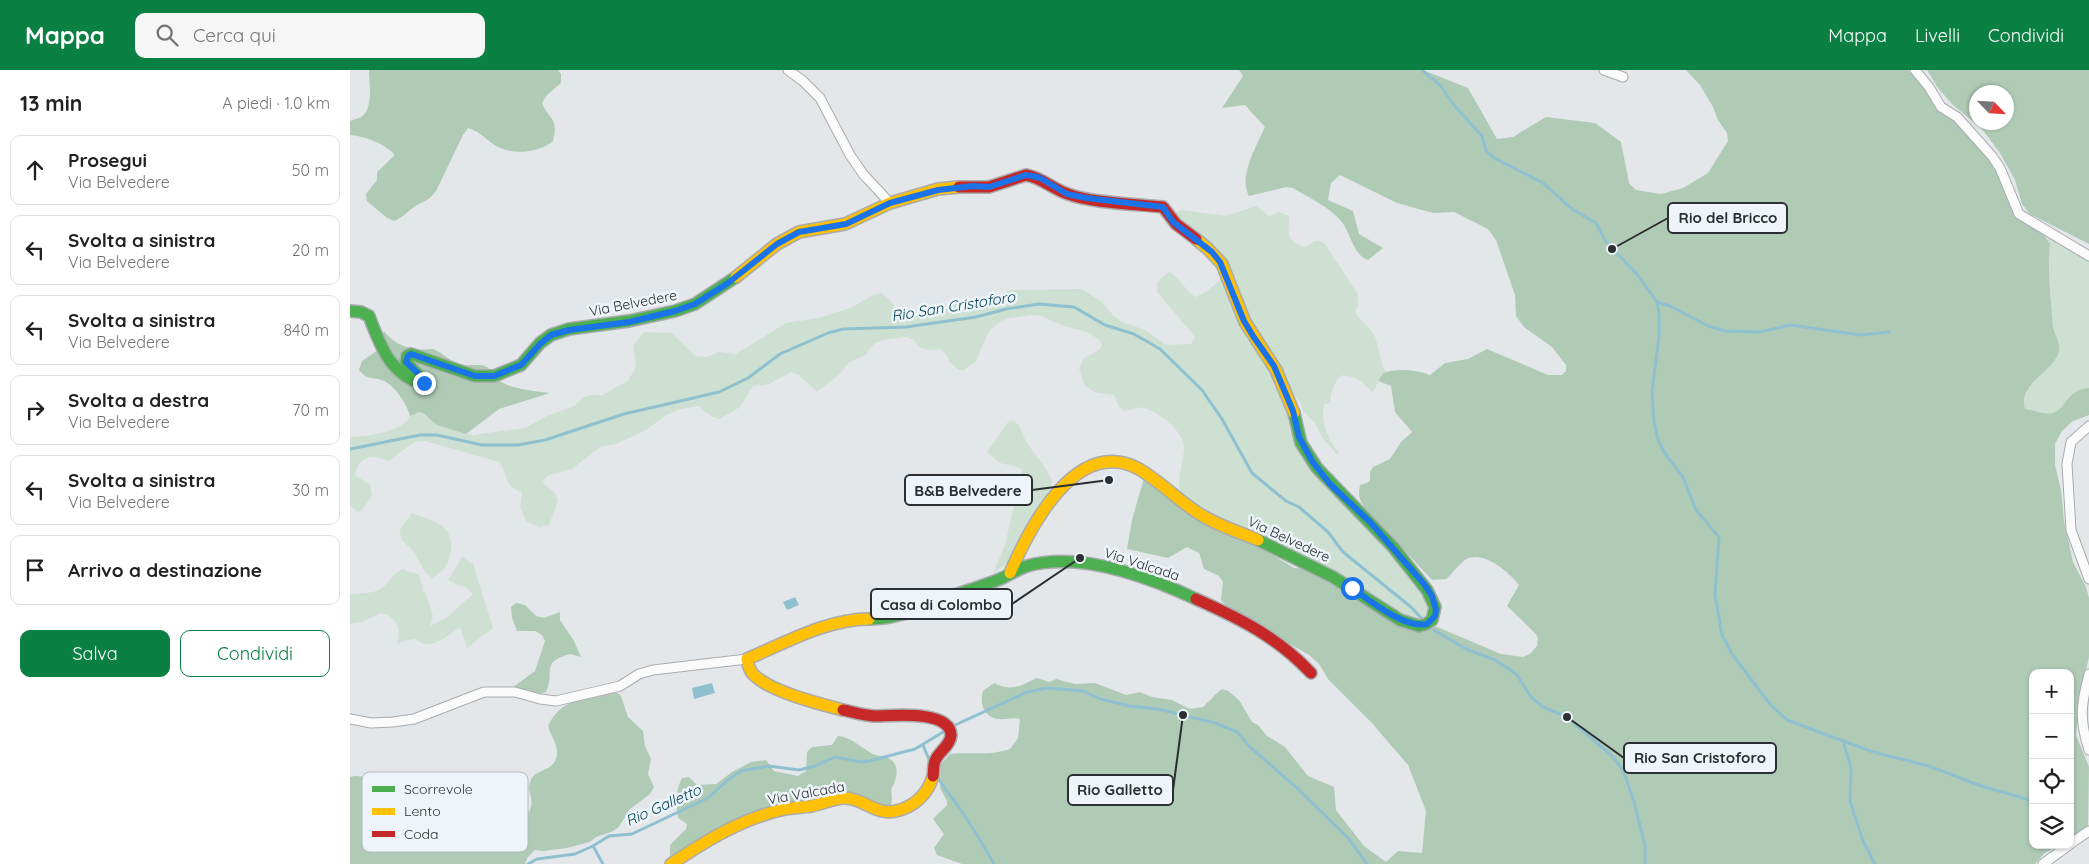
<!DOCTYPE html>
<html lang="it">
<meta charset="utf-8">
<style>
body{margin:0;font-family:Quicksand,sans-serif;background:#f6f6f6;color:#202124}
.controls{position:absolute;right:15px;bottom:15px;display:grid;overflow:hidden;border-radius:10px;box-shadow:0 1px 4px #0004}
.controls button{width:45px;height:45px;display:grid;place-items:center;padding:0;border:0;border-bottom:1px solid #e0e0e0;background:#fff;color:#202124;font:25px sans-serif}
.compass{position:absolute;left:1619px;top:15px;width:45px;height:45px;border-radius:50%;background:#fff;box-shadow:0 1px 4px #0004;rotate:115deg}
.stop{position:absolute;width:15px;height:15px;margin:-11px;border:4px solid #1a73e8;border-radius:50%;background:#fff}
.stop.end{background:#1a73e8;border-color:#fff;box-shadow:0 1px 5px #0008}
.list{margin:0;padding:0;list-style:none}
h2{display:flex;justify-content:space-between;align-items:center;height:65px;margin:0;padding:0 20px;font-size:21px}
h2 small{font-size:16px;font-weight:400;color:#757577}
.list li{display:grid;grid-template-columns:32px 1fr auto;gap:15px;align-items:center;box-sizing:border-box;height:70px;margin:0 10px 10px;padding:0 10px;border:1px solid #e0e0e0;border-radius:10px}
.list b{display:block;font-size:19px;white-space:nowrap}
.list p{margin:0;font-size:16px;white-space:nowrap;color:#757577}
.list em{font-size:16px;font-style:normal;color:#757577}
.actions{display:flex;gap:10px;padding:15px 20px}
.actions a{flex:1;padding:11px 0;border:1px solid #0b8043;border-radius:10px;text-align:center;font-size:18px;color:#0b8043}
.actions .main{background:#0b8043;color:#fff}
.icon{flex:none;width:28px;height:28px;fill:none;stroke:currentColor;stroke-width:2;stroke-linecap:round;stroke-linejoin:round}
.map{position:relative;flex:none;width:1739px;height:794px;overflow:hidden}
header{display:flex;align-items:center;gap:30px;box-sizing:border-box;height:70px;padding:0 25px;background:#0b8043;color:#fff}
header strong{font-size:24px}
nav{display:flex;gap:28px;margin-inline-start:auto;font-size:18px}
.search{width:350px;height:45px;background:#f6f6f6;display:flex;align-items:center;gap:12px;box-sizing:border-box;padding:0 18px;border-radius:10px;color:#757577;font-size:19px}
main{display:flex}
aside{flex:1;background:#fff}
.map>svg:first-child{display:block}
.green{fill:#cde0d2}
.forest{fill:#afcbb6;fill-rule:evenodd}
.water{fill:#8fc0d0}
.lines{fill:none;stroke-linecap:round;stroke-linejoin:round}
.stream{stroke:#8fc0d0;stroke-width:3}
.street-casing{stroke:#a9abad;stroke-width:11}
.fast-casing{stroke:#a9abad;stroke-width:14}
.slow-casing{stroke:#a9abad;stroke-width:14}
.jam-casing{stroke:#a9abad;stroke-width:14}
.street{stroke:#fbfbfc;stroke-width:9}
.fast{stroke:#4caf50;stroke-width:11}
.slow{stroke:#ffc107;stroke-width:11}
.jam{stroke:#c62828;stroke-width:11}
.route{stroke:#1a73e8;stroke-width:6}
.labels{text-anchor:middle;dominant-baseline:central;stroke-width:5;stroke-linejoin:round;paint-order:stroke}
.street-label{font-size:14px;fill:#2c2f31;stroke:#eef5fa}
.water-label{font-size:15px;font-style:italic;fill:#004150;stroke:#eef5fa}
.key{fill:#eef5fa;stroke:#b4babe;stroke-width:1}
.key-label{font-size:14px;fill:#2c2f31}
.leader{fill:none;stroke:#2c2f31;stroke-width:2}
.callout-dot{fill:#2c2f31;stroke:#eef5fa;stroke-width:2}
.callout{fill:#eef5fa;stroke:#2c2f31;stroke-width:2}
.callout-label{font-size:15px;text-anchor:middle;font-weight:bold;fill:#2c2f31}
</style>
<header>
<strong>Mappa</strong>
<div class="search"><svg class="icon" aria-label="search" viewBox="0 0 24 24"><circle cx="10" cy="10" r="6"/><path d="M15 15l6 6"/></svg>Cerca qui</div>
<nav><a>Mappa</a><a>Livelli</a><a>Condividi</a></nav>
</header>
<main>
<aside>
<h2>13 min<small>A piedi · 1.0 km</small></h2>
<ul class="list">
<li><svg class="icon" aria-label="ahead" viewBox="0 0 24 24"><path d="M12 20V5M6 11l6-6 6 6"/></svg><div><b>Prosegui</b><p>Via Belvedere</p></div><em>50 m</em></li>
<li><svg class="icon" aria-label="left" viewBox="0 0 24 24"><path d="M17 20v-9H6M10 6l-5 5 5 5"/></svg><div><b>Svolta a sinistra</b><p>Via Belvedere</p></div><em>20 m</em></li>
<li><svg class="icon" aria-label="left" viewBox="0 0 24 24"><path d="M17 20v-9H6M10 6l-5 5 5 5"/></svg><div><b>Svolta a sinistra</b><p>Via Belvedere</p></div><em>840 m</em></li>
<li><svg class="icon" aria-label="right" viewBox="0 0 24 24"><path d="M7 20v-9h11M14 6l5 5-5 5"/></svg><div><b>Svolta a destra</b><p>Via Belvedere</p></div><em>70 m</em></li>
<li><svg class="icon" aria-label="left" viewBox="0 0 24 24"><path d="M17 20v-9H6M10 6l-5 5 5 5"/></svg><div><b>Svolta a sinistra</b><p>Via Belvedere</p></div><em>30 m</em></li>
<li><svg class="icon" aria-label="arrive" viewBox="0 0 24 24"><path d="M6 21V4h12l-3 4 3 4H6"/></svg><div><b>Arrivo a destinazione</b></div></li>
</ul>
<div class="actions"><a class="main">Salva</a><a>Condividi</a></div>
</aside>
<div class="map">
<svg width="1739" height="794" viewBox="0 0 1739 794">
<rect width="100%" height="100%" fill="#e4e7ea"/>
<g class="green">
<path d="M906 136 919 146 929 142 939 146C938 164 937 171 955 177L965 171H971L975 174 1008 224V235L1005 242C1010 250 1023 261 1025 267 1030 279 1029 291 1036 302L1033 303 1024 320 1022 322C1014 312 1005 307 993 305 984 311 981 322 980 333L974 334C971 354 977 368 989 383L986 384 972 367 964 352 953 341 951 333 943 324 934 307 925 286 915 276 897 247 881 207 823 144 832 140 876 146Z"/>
<path d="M1697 168 1708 171 1739 187V318C1718 319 1715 341 1702 343 1694 344 1682 340 1675 339 1669 313 1702 305 1709 282 1711 273 1704 264 1703 256 1701 233 1697 196 1700 174Z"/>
<path d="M818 202 823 204 842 225 846 227 857 221 874 207 916 289 933 328 943 363 1068 511 1079 534 1076 549 1069 552 1046 543 854 443 831 424C826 408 834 392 834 377 834 361 807 341 793 338 786 336 781 340 774 341L769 337 764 325 746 323 735 316 729 298 734 288 749 280 752 275 750 270 737 262 714 256 691 246 683 245 659 248 651 251 639 261 626 291 613 301C599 297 600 288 591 279 579 280 571 282 564 270L557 267 533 270 525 273 514 286 499 292 490 304 467 322 449 305 441 302 419 314 403 316 390 337 369 349 362 347 348 336 331 339 316 345 296 360 266 374 250 377 222 399 197 406 192 412 205 423 208 431 199 455 189 457 176 451 170 437 172 422C154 418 158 404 149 392L75 371 64 372 39 391C34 390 29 387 23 387 12 387 6 396 5 405L20 415 22 426 12 440 8 442 0 436V367C15 367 55 361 60 346L69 342 93 357 122 365 175 358 197 346 224 336 234 327 240 325H252L278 311 286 296 283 275 294 262 322 263 345 286 357 287 368 282 386 284 436 253 469 248 500 238 525 224 531 223 540 230 547 240 563 246 587 243 609 232 621 229H643L661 220 731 219 751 231 763 245 772 252 795 260 816 275 841 274 845 268 843 264 807 222V213Z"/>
<path d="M664 351 669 355 676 372 697 400 702 411 701 416 693 432 677 452 657 493 643 503 655 475 672 400 667 397 650 393 637 382 658 352Z"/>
<path d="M62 443C71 447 83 450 91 455 106 465 103 490 92 501 89 504 85 506 82 508L75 502 64 482 51 469 50 459Z"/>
<path d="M112 487 123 494 143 558 117 578 110 557C97 566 81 582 65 569L52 571 47 575C52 559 47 547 31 543L12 552 0 554V524C8 523 21 524 28 520 39 515 42 503 53 499 58 503 63 501 69 505L73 518 72 521 75 522 83 546 80 556 95 549 123 524 115 516H109L98 510Z"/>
</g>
<g class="forest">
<path d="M19 0H208L211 4V13L197 25 192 33C199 50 209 48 203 71 189 83 164 85 148 77 137 71 131 62 118 58L113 65 86 121C80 130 73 131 64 137 57 142 53 147 44 151L37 148 17 131 16 124 27 110V102L45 85C36 74 14 66 0 65V51C4 49 8 49 11 47 24 39 19 13 19 0Z"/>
<path d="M889 0H1073L1118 18 1147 69 1163 67 1196 47 1245 53 1271 72 1279 113 1286 120 1311 124 1333 118 1358 103 1378 71 1377 63 1368 50 1363 37 1350 15 1336 0H1558L1575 20 1588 40 1604 51 1638 88 1646 100 1665 146 1694 165 1700 174C1697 196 1701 233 1703 256 1704 264 1711 273 1709 282 1702 304 1668 313 1675 339 1683 340 1696 345 1703 343 1716 339 1718 318 1739 318V345L1723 351 1712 361 1705 374V395L1711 420 1714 451 1723 492 1736 517 1739 528V587L1730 627 1726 665 1739 697 1738 757 1720 769V603H1683V775H1709L1695 783 1685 794H612L587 785 584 778 594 764 583 749 597 735V731L590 718 591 694 600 684C620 682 641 686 660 679L668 668 670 649C662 647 656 650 649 649 634 648 629 633 633 621L644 613C663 622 669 616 687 608L699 612 706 609 725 614 745 613 776 625 790 622 802 627 822 630 840 639 853 637 867 623 872 619 878 621 889 630 902 652 908 655 917 666 935 677 958 706 984 717 986 740 1014 776 1036 792 1048 781 1072 783 1076 741 1058 695 1021 652 978 609 969 594 959 585 879 539 871 530 873 512 869 506 854 499 849 483 837 477 818 488 777 479 782 450 794 408 944 498 958 499 1045 550 1085 556 1151 584 1173 587 1180 584 1187 576 1188 568 1186 564 1157 536 1169 515C1160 503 1136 482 1119 488 1111 490 1103 504 1096 509L1082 510 1015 438C1009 429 1008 426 1010 415L1017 413 1020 410V402L1023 397 1040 389 1051 372 1062 362 1045 342 1041 316 1028 311 1033 303C1048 298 1065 300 1080 305L1095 293 1118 289 1137 279 1198 305H1212L1216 301V295L1202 277 1174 257 1166 246 1165 225 1146 170 1138 159 1104 142 1083 143 1047 133 990 105 981 113 978 130 1003 141 1009 164 1033 178 1018 190C1004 186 1000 163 992 152 980 137 959 128 943 118L936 117 899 126C888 107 907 75 915 57L895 35 872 38 893 6Z"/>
<path d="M1577 0H1739V174L1680 144 1672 134 1665 110 1650 83 1632 59 1602 34 1588 18ZM1626 22H1656V52H1626Z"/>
<path d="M34 261C46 277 63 281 83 279 93 283 100 291 110 294 118 297 130 293 137 297 142 300 143 306 147 309 158 319 186 321 200 323L149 339 116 364 87 355 74 344 69 342 60 346C57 334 45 316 34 311 22 306 18 311 9 300L12 291 28 280Z"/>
<path d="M166 533 175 535 186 546 194 548 210 542V550L224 571 231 587 220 584C189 593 206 601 196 622 186 627 174 619 163 617L185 601 195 571 192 565 185 561H167L162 548 161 537Z"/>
<path d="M259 622H266L271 626 278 647 293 661 295 676 301 689 298 704 304 717 300 724 280 739 268 758 261 762 246 767 240 772 217 778 193 781 185 780 177 788 175 794H0V707C20 701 34 723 49 733 59 739 67 738 78 740 112 744 128 746 161 738L173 744 179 742C186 728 176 724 180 712 185 697 207 703 207 682 207 673 200 664 198 656 210 630 233 628 259 622Z"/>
<path d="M488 666C502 667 511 678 523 684 528 686 534 686 538 688 551 693 547 711 541 719L542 729 541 736H534L496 724 420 736 392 747 320 790V775L336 759 337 754 328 748C326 733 325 722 332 708L339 707 347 715 366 714 382 702 401 692 416 690 424 701 448 706 456 701 457 682 462 677 482 675Z"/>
</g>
<g class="water">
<path d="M445 527 449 535 437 540 433 532Z"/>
<path d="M362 613 365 623 344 629 342 618Z"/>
</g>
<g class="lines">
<g class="stream">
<path d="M1072 0 1090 15 1103 34 1132 66 1136 81 1144 88 1193 113 1222 139 1246 153 1256 172 1287 204 1307 232 1320 236 1358 256 1375 261 1410 262 1440 255 1510 265 1539 262"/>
<path d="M1307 232 1309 244V267L1302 322 1304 352 1308 370 1314 382 1333 407 1346 440 1369 467 1365 525 1372 565 1382 584 1419 633 1437 650 1523 682 1579 696 1631 716 1683 731"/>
<path d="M0 379 70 365H87L132 375H168L195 370 274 344 369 322 398 308 430 284 478 263 493 259 556 257 626 247 656 239 689 234 724 237 755 255 784 264 810 279 852 320 872 349 902 403 936 431 949 437 978 462 993 482 1061 537 1074 551"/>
<path d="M1084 560 1116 579 1145 590 1156 597 1167 605 1181 627 1193 637 1217 647 1262 686 1273 700 1284 732 1295 776V794"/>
<path d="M603 656 677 622 698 618 733 621 751 629 779 636 808 639 865 653 887 662 900 677 947 718 998 768 1017 794"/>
<path d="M1493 671 1501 698 1500 731 1513 771 1525 794"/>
<path d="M573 675 580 692"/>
<path d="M588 707C593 718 601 726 608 736 621 755 633 774 644 794"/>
<path d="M1720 737H1722"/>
<path d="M243 776 253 794"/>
<path d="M178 794 187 789 225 784 243 776 259 766 282 764 358 728 379 709 391 701 419 696 449 700 465 696 485 687 511 692 519 691 565 679 595 661"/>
</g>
<g class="street-casing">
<g id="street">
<path d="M438 0 453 11 470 28 500 85 513 104 540 133"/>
<path d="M1254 0 1273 7"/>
<path d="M1565 0 1579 17 1591 37 1607 47 1642 86 1650 98 1669 144 1739 186"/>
<path d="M1739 356 1721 372 1717 394 1721 460 1739 509"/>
<path d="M1739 604C1731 635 1729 649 1739 680"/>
<path d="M0 649 21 653 43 652 64 649 134 622H165L190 629 206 631 270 616 289 604 303 600 397 589"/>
<path d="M1720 774 1739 761"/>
<path d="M1693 794 1719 775"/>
</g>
</g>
<g class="fast-casing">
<g id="fast">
<path d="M0 241 11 242 19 246C30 275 40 304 72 314L75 312 56 292 57 286 61 284 125 306H144L171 295 190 273 201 265 219 259 279 251 325 241 345 234 386 207"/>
<path d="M908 470 983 507 1050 550 1069 556 1076 554 1082 550 1085 537 1077 520 1043 477 967 398 951 373 944 343"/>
<path d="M519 549C549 549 572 537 599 527 616 521 633 516 650 509 659 505 668 499 677 496 730 481 799 507 846 529"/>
</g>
</g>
<g class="slow-casing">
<g id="slow">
<path d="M846 169 858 179 872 194 895 252 926 300 944 343"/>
<path d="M386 207 427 174 449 162 495 154 540 133 588 119 609 117"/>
<path d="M660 503C679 459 725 367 787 398 806 408 827 429 845 441 865 455 887 461 908 470"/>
<path d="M493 640C470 634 422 622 405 606 400 602 398 596 397 589 435 573 477 549 519 549"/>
<path d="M321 794C354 772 391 749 431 740 441 737 451 738 461 736 473 734 483 728 495 728 513 728 527 746 546 741 564 737 578 724 583 706"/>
</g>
</g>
<g class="jam-casing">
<g id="jam">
<path d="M609 117H639L676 105C693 108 702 119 718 124 741 133 786 134 813 137L826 154 846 169"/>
<path d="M846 529C891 549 927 567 961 603"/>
<path d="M493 640C503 642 513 645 524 646 539 646 600 639 601 665 601 675 588 682 585 691 583 695 584 701 583 706"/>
</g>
</g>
<use href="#street" class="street"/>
<use href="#fast" class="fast"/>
<use href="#slow" class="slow"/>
<use href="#jam" class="jam"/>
</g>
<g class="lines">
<path class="route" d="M74 313 75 310 56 292 58 286 61 284 125 306H144L171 295 190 274 201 265 219 260 279 252 325 241 345 234 378 213 427 174 449 162 496 154 540 133 588 120 623 116 639 117 676 105 682 106 690 108 717 124 736 128 813 137 823 152 862 182 870 192 894 251 903 266 924 296 943 341 949 367 962 391 980 414 1021 453 1074 514 1082 526 1086 540 1085 546 1077 554C1055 559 1020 531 1002 518"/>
</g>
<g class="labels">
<g class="street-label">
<text transform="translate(283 233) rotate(-11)">Via Belvedere</text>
<text transform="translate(939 469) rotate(25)">Via Belvedere</text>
<text transform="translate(792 494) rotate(18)">Via Valcada</text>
<text transform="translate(456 723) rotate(-10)">Via Valcada</text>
</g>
<g class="water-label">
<text transform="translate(603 236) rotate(-9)">Rio San Cristoforo</text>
<text transform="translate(313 735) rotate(-24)">Rio Galletto</text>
</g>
</g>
<rect x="12" y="702" width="166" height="80" rx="8" class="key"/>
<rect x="22" y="716" width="23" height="6" fill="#4caf50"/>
<rect x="22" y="738" width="23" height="7" fill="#ffc107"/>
<rect x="22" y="761" width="23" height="6" fill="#c62828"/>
<g class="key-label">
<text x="54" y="724">Scorrevole</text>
<text x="54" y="746">Lento</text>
<text x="54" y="769">Coda</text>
</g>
<path class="leader" d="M1262 179L1318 148M759 410L682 420M730 488L662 534M1217 647L1274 688M833 645L823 720"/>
<g class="callout-dot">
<circle cx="1262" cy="179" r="5"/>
<circle cx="759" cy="410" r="5"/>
<circle cx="730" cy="488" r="5"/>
<circle cx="1217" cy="647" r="5"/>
<circle cx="833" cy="645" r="5"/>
</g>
<g class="callout">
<rect x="1318" y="133" width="119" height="30" rx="5"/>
<rect x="555" y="405" width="127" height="30" rx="5"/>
<rect x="521" y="519" width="141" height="30" rx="5"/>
<rect x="1274" y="673" width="152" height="30" rx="5"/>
<rect x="718" y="705" width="105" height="30" rx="5"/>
</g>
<g class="callout-label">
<text x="1378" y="153">Rio del Bricco</text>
<text x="618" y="426">B&amp;B Belvedere</text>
<text x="591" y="540">Casa di Colombo</text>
<text x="1350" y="693">Rio San Cristoforo</text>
<text x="770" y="725">Rio Galletto</text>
</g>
</svg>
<div class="controls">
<button>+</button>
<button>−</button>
<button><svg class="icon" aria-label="locate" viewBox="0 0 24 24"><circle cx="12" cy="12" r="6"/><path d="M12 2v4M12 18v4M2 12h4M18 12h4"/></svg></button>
<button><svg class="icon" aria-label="layers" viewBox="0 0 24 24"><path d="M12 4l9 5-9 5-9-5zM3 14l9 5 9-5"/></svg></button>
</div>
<svg class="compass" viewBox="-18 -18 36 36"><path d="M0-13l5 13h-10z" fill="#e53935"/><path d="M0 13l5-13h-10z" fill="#757577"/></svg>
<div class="stop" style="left:1002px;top:518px"></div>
<div class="stop end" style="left:74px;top:313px"></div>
</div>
</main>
